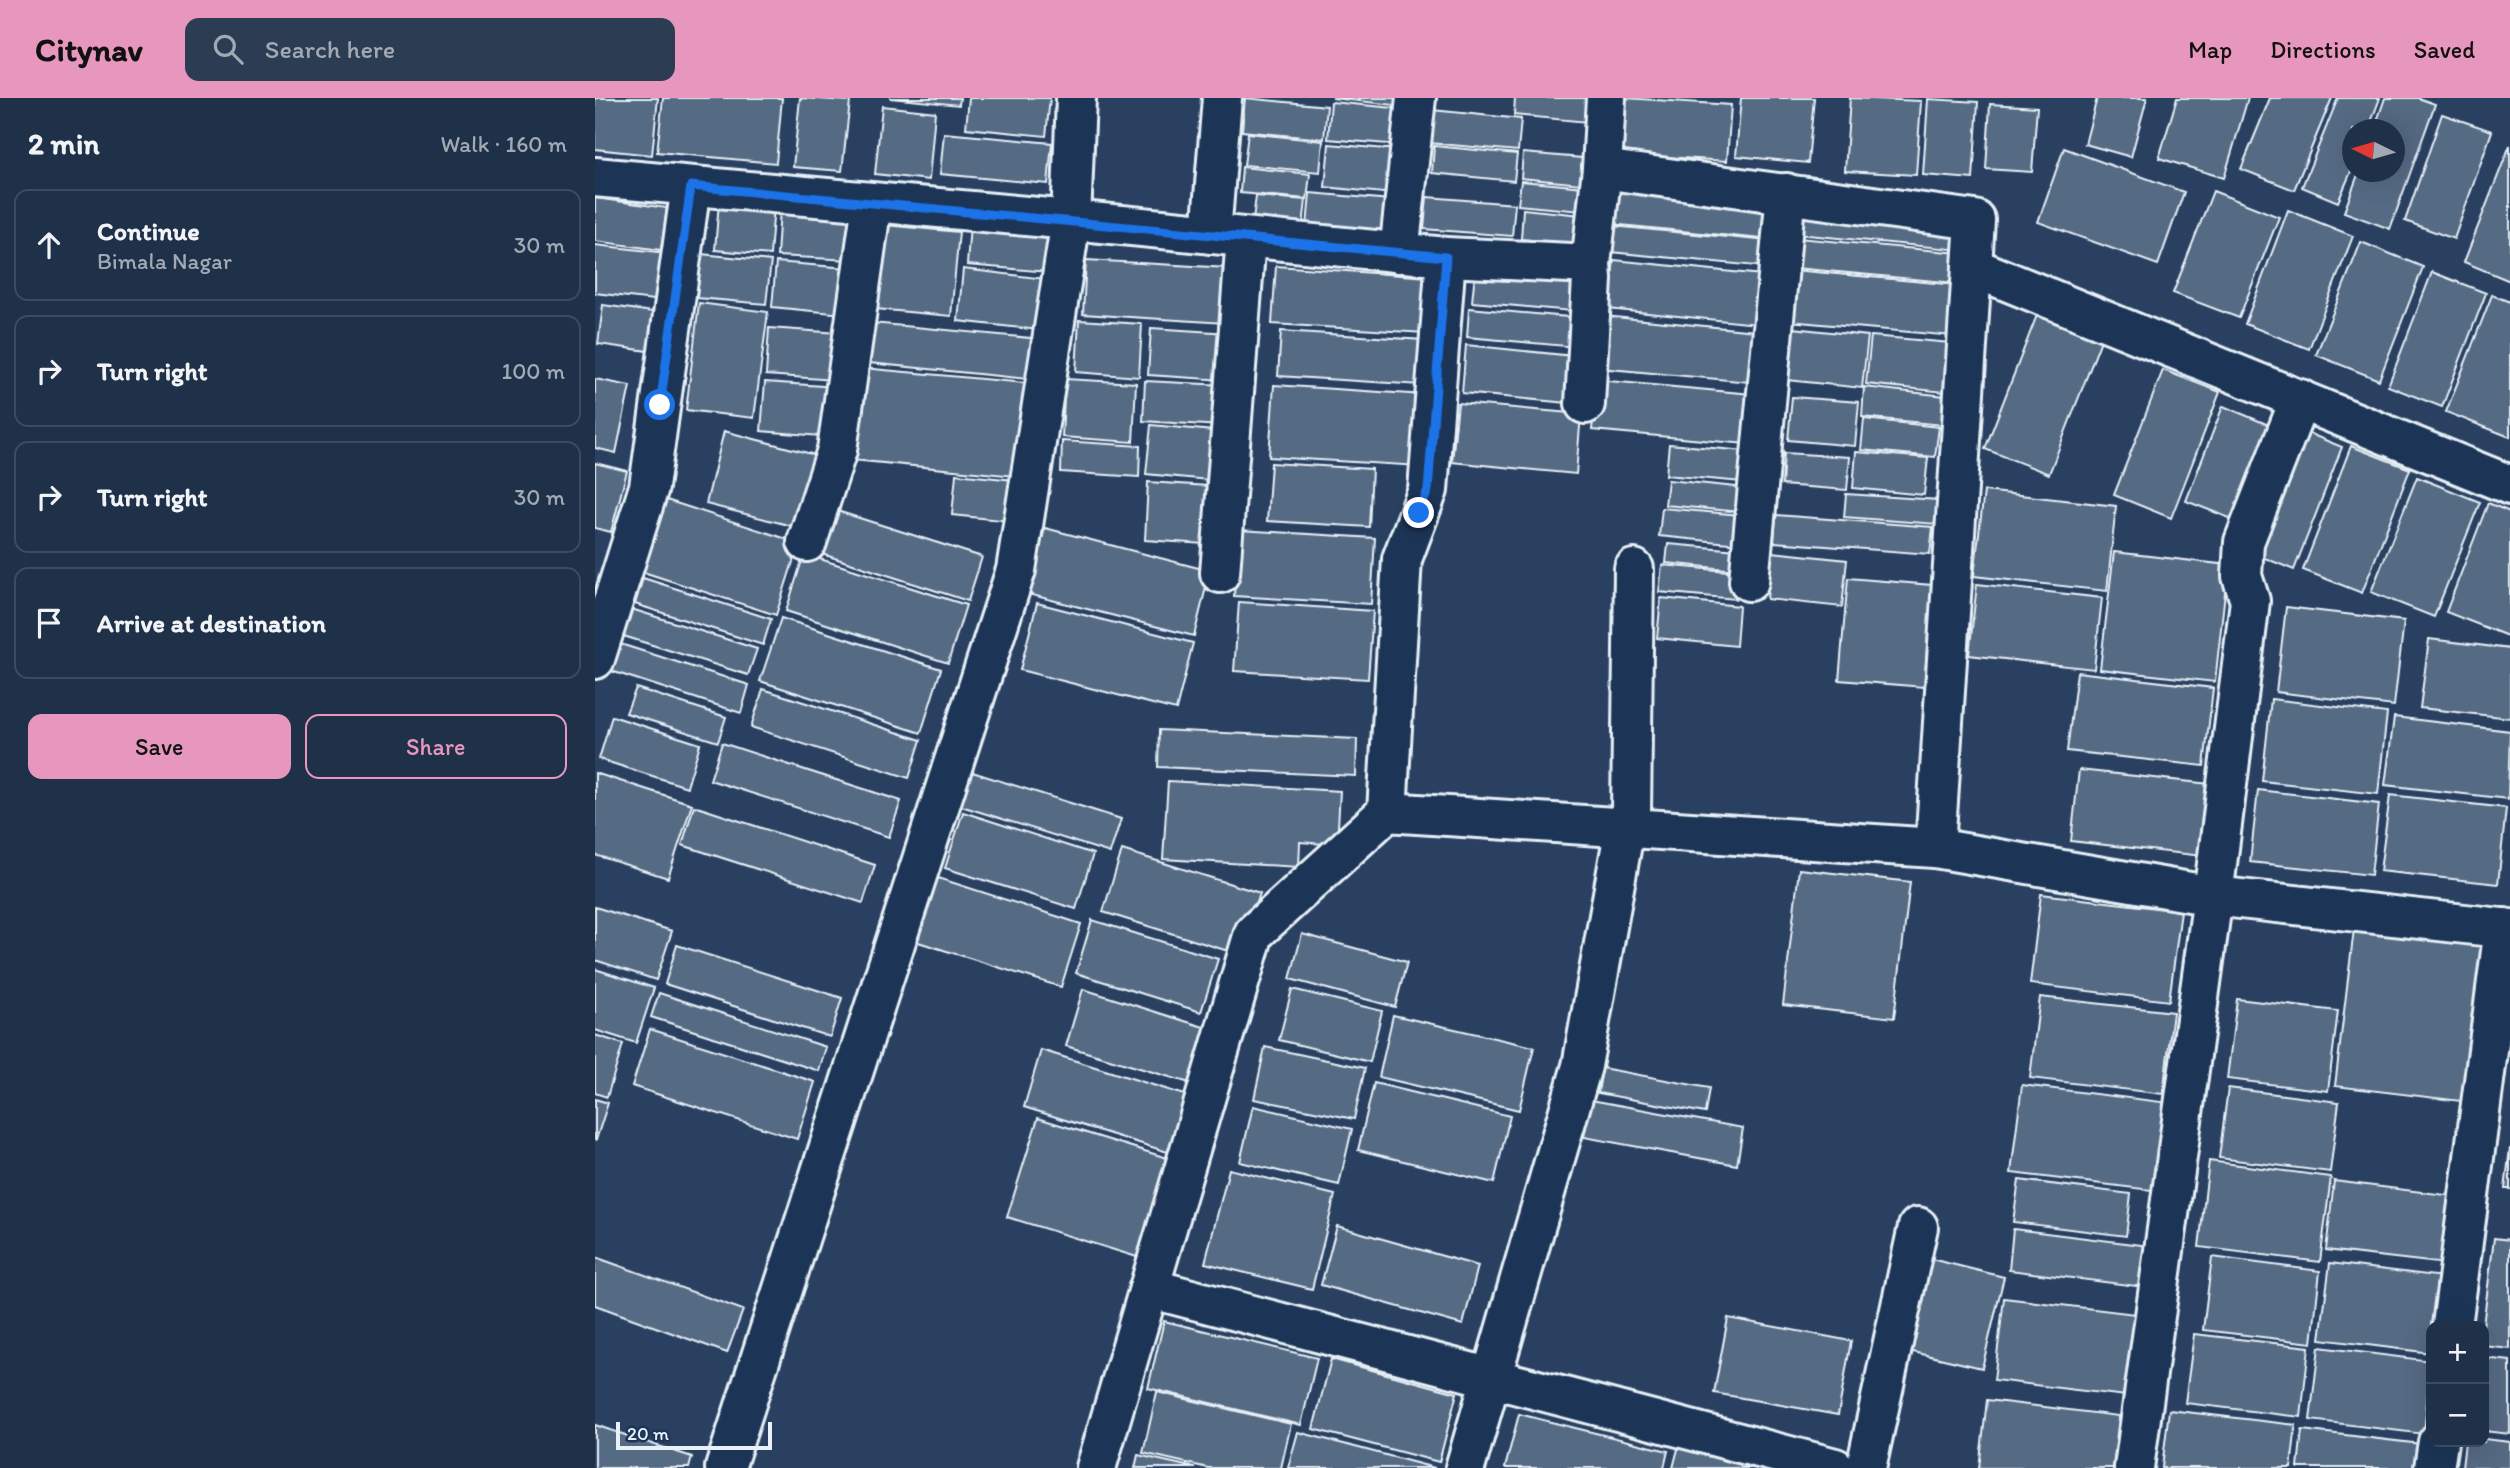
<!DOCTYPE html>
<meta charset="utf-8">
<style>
body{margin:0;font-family:Itim,sans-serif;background:#2c3c53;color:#f1f3f6}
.controls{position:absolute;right:21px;bottom:21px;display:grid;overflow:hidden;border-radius:14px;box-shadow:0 7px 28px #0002}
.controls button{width:63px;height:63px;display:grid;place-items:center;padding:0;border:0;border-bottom:2px solid #3c4b61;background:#1f3049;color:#f1f3f6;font:35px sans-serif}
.compass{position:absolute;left:1747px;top:21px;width:63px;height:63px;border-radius:50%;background:#1f3049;box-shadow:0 7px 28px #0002;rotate:275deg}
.scale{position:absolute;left:21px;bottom:18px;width:156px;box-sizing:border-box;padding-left:7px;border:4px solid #e8f1f8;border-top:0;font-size:19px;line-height:24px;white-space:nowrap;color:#e8f1f8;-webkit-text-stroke:5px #1d3557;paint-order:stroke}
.stop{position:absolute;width:21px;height:21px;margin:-16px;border:5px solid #1a73e8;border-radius:50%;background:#fff}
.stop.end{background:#1a73e8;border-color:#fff;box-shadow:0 2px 7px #0008}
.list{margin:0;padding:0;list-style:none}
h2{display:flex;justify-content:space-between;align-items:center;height:91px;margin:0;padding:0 28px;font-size:30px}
h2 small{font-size:23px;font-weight:400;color:#a1a9b4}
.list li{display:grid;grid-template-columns:46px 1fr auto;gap:21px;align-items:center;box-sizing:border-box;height:112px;margin:0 14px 14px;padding:0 14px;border:2px solid #3c4b61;border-radius:14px}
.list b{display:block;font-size:26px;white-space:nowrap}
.list p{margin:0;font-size:23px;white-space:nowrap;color:#a1a9b4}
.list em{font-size:23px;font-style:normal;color:#a1a9b4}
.actions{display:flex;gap:14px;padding:21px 28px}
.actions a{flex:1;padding:16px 0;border:2px solid #e797bd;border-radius:14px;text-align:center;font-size:24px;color:#e797bd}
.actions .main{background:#e797bd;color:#111}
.icon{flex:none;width:38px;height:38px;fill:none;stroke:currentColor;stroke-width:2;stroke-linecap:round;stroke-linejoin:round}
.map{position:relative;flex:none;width:1915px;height:1370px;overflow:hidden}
header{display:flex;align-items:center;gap:42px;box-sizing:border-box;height:98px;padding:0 35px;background:#e797bd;color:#111}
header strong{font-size:33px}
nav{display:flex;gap:38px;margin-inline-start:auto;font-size:24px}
.search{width:490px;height:63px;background:#2c3c53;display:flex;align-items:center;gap:18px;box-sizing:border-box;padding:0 24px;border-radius:14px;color:#a1a9b4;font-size:26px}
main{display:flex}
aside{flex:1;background:#1f3049}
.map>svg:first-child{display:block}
.building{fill:#556a83;stroke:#e8f1f8;stroke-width:2}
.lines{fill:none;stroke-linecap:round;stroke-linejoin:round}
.minor-casing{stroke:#e8f1f8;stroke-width:44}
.minor{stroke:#1d3557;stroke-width:38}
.route{stroke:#1a73e8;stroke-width:9}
</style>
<header>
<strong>Citynav</strong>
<div class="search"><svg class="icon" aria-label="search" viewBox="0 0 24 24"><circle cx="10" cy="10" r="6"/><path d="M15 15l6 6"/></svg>Search here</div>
<nav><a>Map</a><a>Directions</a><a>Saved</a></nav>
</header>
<main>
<aside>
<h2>2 min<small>Walk · 160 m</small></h2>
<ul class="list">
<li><svg class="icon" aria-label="ahead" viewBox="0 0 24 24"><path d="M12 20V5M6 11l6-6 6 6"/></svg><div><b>Continue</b><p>Bimala Nagar</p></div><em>30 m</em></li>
<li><svg class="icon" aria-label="right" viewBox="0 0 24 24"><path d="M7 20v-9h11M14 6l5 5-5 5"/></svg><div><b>Turn right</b></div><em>100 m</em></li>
<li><svg class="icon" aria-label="right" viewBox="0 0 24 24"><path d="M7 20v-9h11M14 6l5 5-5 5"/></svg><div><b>Turn right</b></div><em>30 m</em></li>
<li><svg class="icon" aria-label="arrive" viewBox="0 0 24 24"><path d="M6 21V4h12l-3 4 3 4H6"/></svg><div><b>Arrive at destination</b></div></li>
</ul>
<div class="actions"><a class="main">Save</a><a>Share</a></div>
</aside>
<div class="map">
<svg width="1915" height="1370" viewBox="0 0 1915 1370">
<rect width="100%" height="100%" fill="#294061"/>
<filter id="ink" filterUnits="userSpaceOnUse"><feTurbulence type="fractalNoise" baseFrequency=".0143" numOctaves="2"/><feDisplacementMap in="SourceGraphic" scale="14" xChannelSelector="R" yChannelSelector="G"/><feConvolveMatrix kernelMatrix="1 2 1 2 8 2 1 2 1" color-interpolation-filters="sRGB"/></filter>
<g filter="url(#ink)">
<g class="building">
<path d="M0 0H63L57 57 0 51Z"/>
<path d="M68 0H187L181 65 62 54Z"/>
<path d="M205 0 255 3 247 73 198 69Z"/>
<path d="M295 0H365L364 7Z"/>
<path d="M374 0H455L451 38 371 30Z"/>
<path d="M650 0 732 8 729 41 647 33Z"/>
<path d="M737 0H809L808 8Z"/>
<path d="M920 0H1005L1003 25 919 17Z"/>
<path d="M1030 0 1136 7 1132 63 1025 56Z"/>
<path d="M1146 0H1219L1213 65 1141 58Z"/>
<path d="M1255 0 1326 3 1321 77 1250 73Z"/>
<path d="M1502 0H1552L1536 59 1490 46Z"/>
<path d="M1582 0H1653L1629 80 1564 60Z"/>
<path d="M1675 0H1737L1699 92 1646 71Z"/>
<path d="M1743 0H1785L1773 32H1758V69L1743 104 1707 89Z"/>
<path d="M1790 0H1823L1840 6 1795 131 1749 114 1764 74H1800V32H1779Z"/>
<path d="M1333 1 1383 4 1378 81 1328 77Z"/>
<path d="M736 4 809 11 805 47 733 41Z"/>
<path d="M1395 6 1442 9 1437 74 1391 71Z"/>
<path d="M287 8 340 14 334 82 280 76Z"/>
<path d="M837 12 926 21 923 53 834 45Z"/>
<path d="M1847 16 1897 33 1859 141 1810 123Z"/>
<path d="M349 35 457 45 453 86 345 76Z"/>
<path d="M653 35 728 43 725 74 649 67Z"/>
<path d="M734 46 802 52 798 96 730 89Z"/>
<path d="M1915 47V183L1869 164Z"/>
<path d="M839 48 922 56 919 83 837 75Z"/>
<path d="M1469 50 1589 94 1563 167 1443 124Z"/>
<path d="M928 55 999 61 997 87 926 80Z"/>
<path d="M647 69 715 76 712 101 645 95Z"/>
<path d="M926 83 999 90 997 114 923 107Z"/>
<path d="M1009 84 1182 99 1177 142 1005 125Z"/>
<path d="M1618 93 1684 119 1644 220 1578 195Z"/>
<path d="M715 95 796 102 793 137 712 129Z"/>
<path d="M661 98 711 102 708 128 658 122Z"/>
<path d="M832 99 920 106 917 138 829 131Z"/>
<path d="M0 100 72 110 66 152 0 143Z"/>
<path d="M124 103 179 107 175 157 120 152Z"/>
<path d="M185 110 259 114 256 162 182 158Z"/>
<path d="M928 111 996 118 992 147 926 141Z"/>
<path d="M1206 111 1369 126 1366 152 1203 136Z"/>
<path d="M1693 112 1758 138 1714 251 1650 226Z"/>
<path d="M375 126 457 133 453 174 372 167Z"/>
<path d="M289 127 364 134 356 218 281 211Z"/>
<path d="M1017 128 1174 143 1172 169 1015 154Z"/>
<path d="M1203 140 1364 155 1361 185 1200 170Z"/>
<path d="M1766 144 1828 169 1784 282 1721 257Z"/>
<path d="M0 147 72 155 67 203 0 195Z"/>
<path d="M106 156 176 163 171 206 102 200Z"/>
<path d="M491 162 634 170 630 225 488 216Z"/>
<path d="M1019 162 1177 178 1172 227 1013 211Z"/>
<path d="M181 164 252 170 248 216 177 209Z"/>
<path d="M681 168 834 179 831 235 677 226Z"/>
<path d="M368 171 451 181 444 232 363 223Z"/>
<path d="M1198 172 1362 187 1358 238 1194 223Z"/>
<path d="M880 174 992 184 988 214 877 204Z"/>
<path d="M1837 174 1891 195 1847 309 1793 288Z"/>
<path d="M1897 197 1915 204V339L1851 314Z"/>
<path d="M104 205 173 214 159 320 91 312Z"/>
<path d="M8 207 58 214 53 253 3 246Z"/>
<path d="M874 210 984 220 982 249 872 239Z"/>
<path d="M1442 217 1506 242 1454 376 1390 351Z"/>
<path d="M1009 218 1170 234 1165 285 1004 270Z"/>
<path d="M484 222 547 226 544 279 481 274Z"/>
<path d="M277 225 446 241 443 282 274 265Z"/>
<path d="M1188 229 1273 238 1267 290 1183 281Z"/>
<path d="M174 230 244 235 240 282 171 277Z"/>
<path d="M556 230 634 235 630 282 553 277Z"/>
<path d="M686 233 829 242 826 287 683 278Z"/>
<path d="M1276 238 1356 245 1350 294 1271 286Z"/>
<path d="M871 247 988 259 983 306 867 295Z"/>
<path d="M267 270 441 286 432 379 258 362Z"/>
<path d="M1568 272 1625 294 1576 420 1519 397Z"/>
<path d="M0 281 35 288 21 355 0 350Z"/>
<path d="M470 281 541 285 538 344 467 339Z"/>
<path d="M1002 282 1168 297 1163 347 997 332Z"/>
<path d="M550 283 629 287 626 328 548 323Z"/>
<path d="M170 284 242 289 238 339 166 333Z"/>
<path d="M679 287 830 297 826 368 674 359Z"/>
<path d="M1269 289 1350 298 1348 327 1267 319Z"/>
<path d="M1197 299 1264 304 1260 348 1193 342Z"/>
<path d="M863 305 986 316 981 376 857 364Z"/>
<path d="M1628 308 1691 334 1655 428 1591 403Z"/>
<path d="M1269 321 1344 329 1340 359 1266 352Z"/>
<path d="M556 327 629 334 624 383 551 376Z"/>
<path d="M1703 331 1747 349 1699 472 1655 454Z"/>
<path d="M129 333 228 359 209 431 111 406Z"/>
<path d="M467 343 545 348 544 379 466 374Z"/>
<path d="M1074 346 1161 354 1158 385 1071 377Z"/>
<path d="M1756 348 1815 371 1767 495 1708 472Z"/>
<path d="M1261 354 1333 360 1329 397 1258 390Z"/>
<path d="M1189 355 1255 359 1252 392 1187 387Z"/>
<path d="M0 365 32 373 16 434 0 430Z"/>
<path d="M676 365 777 371 774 429 672 423Z"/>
<path d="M361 376 429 383 425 424 357 417Z"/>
<path d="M1822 379 1885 404 1839 519 1776 494Z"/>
<path d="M1073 382 1160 391 1157 415 1070 407Z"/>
<path d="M553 384 613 388 610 446 550 442Z"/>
<path d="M1389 393 1521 408 1512 493 1379 478Z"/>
<path d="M1251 396 1344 402 1342 426 1249 419Z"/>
<path d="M56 397 204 445 181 517 33 469Z"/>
<path d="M1893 405 1915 414V539L1851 514Z"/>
<path d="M1067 410 1157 418 1154 447 1064 438Z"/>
<path d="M239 412 387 459 373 503 224 455Z"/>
<path d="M1181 417 1338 429 1335 456 1179 444Z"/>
<path d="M450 430 615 473 599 538 433 496Z"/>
<path d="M644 432 780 440 776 506 639 498Z"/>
<path d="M1073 446 1154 453 1152 473 1071 465Z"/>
<path d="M1177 454 1252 462 1247 509 1172 501Z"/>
<path d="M1519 454 1633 467 1620 584 1505 571Z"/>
<path d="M209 456 371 507 353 565 191 513Z"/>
<path d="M1067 467 1144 474 1141 501 1064 494Z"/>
<path d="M48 480 176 521 168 547 40 506Z"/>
<path d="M1253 480 1337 487 1329 589 1244 582Z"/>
<path d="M1382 486 1507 500 1499 571 1374 557Z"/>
<path d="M1066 500 1144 508 1141 548 1062 540Z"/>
<path d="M644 504 778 513 773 581 639 573Z"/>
<path d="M442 505 598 545 581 612 425 572Z"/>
<path d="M27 508 162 551 153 577 19 535Z"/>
<path d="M1691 509 1809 523 1799 608 1681 594Z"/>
<path d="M186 520 346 571 326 635 165 583Z"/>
<path d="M1834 541 1915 551V620L1825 610Z"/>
<path d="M19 544 154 587 146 615 10 571Z"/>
<path d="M1482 574 1618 590 1609 668 1472 653Z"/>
<path d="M41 590 131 619 123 644 31 615Z"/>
<path d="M168 591 326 642 314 680 156 629Z"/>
<path d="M1676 601 1792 615 1783 696 1667 683Z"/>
<path d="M17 618 105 646 92 689 4 661Z"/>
<path d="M1799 619 1915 633 1913 701 1790 687Z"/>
<path d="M564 632 762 641 761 678 563 669Z"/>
<path d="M127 645 306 703 294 739 115 682Z"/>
<path d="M371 672 526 721 515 755 360 706Z"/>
<path d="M1484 672 1624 687 1616 759 1476 743Z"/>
<path d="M0 675 97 706 73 780 0 757Z"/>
<path d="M573 683 745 693 742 747 705 744 704 769 568 761Z"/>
<path d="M1663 692 1784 706 1776 777 1655 764Z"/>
<path d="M1795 697 1911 710 1903 786 1785 773Z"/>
<path d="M99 708 280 767 268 805 87 747Z"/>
<path d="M368 714 498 756 481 811 350 770Z"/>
<path d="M527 752 665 795 646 857 508 814Z"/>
<path d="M1204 771 1315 784 1299 920 1188 907Z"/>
<path d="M337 778 486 826 466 889 317 842Z"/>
<path d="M1446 796 1586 813 1574 903 1435 886Z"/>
<path d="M0 809 77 833 61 882 0 862Z"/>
<path d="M497 822 623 861 606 914 481 875Z"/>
<path d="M1759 831 1893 847 1874 1004 1740 988Z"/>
<path d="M707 836 812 864 800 909 695 881Z"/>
<path d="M82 847 247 900 235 939 70 886Z"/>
<path d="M0 871 59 890 41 945 0 932Z"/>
<path d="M488 891 615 931 598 986 471 948Z"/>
<path d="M697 891 787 913 775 964 684 942Z"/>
<path d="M64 895 231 949 224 973 56 919Z"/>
<path d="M1445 899 1578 914 1568 996 1435 980Z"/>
<path d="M1642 901 1743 913 1733 993 1632 981Z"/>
<path d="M798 917 939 949 924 1012 784 979Z"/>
<path d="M55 931 220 984 202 1041 37 988Z"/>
<path d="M0 937 28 946 12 999 0 995Z"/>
<path d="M670 949 770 970 759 1021 659 1001Z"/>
<path d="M446 952 596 999 579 1056 429 1009Z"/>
<path d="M1007 970 1114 990 1110 1015 1003 995Z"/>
<path d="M779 985 915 1018 899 1085 763 1052Z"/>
<path d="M1427 987 1575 1005 1564 1093 1416 1075Z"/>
<path d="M1633 990 1744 1004 1735 1074 1624 1060Z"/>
<path d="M0 1001 13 1005 1 1042H0Z"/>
<path d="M996 1002 1148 1030 1142 1067 989 1039Z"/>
<path d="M658 1008 757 1031 744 1087 645 1064Z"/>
<path d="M443 1020 572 1060 542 1159 412 1119Z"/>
<path d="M1915 1050V1091H1910Z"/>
<path d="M1614 1063 1736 1079 1725 1164 1604 1149Z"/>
<path d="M634 1071 740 1097 717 1191 610 1165Z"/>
<path d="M1424 1082 1536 1096 1531 1138 1418 1124Z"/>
<path d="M1739 1083 1859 1098 1851 1166 1731 1152Z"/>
<path d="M742 1128 883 1168 868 1227 726 1187Z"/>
<path d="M1418 1131 1555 1148 1549 1189 1414 1172Z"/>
<path d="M1899 1140 1915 1142V1251L1889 1248 1888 1228Z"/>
<path d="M0 1159 148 1212 132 1255 0 1207Z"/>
<path d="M1617 1159 1725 1173 1717 1245 1608 1232Z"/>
<path d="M1336 1161 1409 1179 1387 1270 1314 1253Z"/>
<path d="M1735 1165 1849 1179 1843 1228H1836V1255L1725 1241Z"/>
<path d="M1409 1200 1549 1217 1539 1299 1399 1282Z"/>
<path d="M1133 1220 1256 1243 1243 1317 1119 1295Z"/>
<path d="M569 1223 722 1260 706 1327 553 1290Z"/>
<path d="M1599 1236 1714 1249 1706 1319 1590 1305Z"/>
<path d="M1724 1249 1836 1263 1829 1336 1715 1322Z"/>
<path d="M1889 1260 1915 1263V1336L1889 1333Z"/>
<path d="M736 1261 862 1295 844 1364 718 1331Z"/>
<path d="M562 1294 696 1326 686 1370H613L548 1355Z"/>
<path d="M1392 1302 1524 1318 1518 1370H1384Z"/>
<path d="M1574 1312 1701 1327 1696 1370H1567Z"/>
<path d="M924 1316 1073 1353 1069 1370H910Z"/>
<path d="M0 1327 97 1359 94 1370H0Z"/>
<path d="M1707 1332 1826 1346 1824 1370H1703Z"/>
<path d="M703 1334 840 1370H693Z"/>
<path d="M1889 1341 1915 1344V1370H1867L1870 1344H1889Z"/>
<path d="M1084 1347 1174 1370H1078Z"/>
<path d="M543 1357 600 1370H540Z"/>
</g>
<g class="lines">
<g class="minor-casing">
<g id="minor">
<path d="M1007 71 1380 122 1340 750"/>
<path d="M0 79 476 122 851 159 996 166"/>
<path d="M616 136 627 0"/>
<path d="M804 155 821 0"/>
<path d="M1377 169 1915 387"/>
<path d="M990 306 997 181 996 166 1007 71 1011 0"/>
<path d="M212 444 242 352 277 105"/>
<path d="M625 475 651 140"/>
<path d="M1154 483 1191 95"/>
<path d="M0 561 54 389 96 88"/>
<path d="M792 714 807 461 833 392 851 159"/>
<path d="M554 1190 1240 1370"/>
<path d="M1857 1228 1909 830"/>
<path d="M130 1370 421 472 476 122 481 0"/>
<path d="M501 1370 659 835 792 714 1340 750 1618 798 1915 831"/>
<path d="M870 1370 987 968 1030 729 1036 716 1039 471"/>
<path d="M1271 1370 1323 1129"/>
<path d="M1539 1370 1618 798 1655 503 1647 478 1649 444 1705 301"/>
<path d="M1839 1370 1843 1344"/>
</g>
</g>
<use href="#minor" class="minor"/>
</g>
</g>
<g class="lines" filter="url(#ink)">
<path class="route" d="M65 307 96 88 851 159 833 392 824 415"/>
</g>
</svg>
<div class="controls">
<button>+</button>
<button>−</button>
</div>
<svg class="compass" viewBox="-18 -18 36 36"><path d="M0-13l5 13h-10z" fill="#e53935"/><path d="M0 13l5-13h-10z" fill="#a1a9b4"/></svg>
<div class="scale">20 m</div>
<div class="stop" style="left:65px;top:307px"></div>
<div class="stop end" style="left:824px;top:415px"></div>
</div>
</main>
